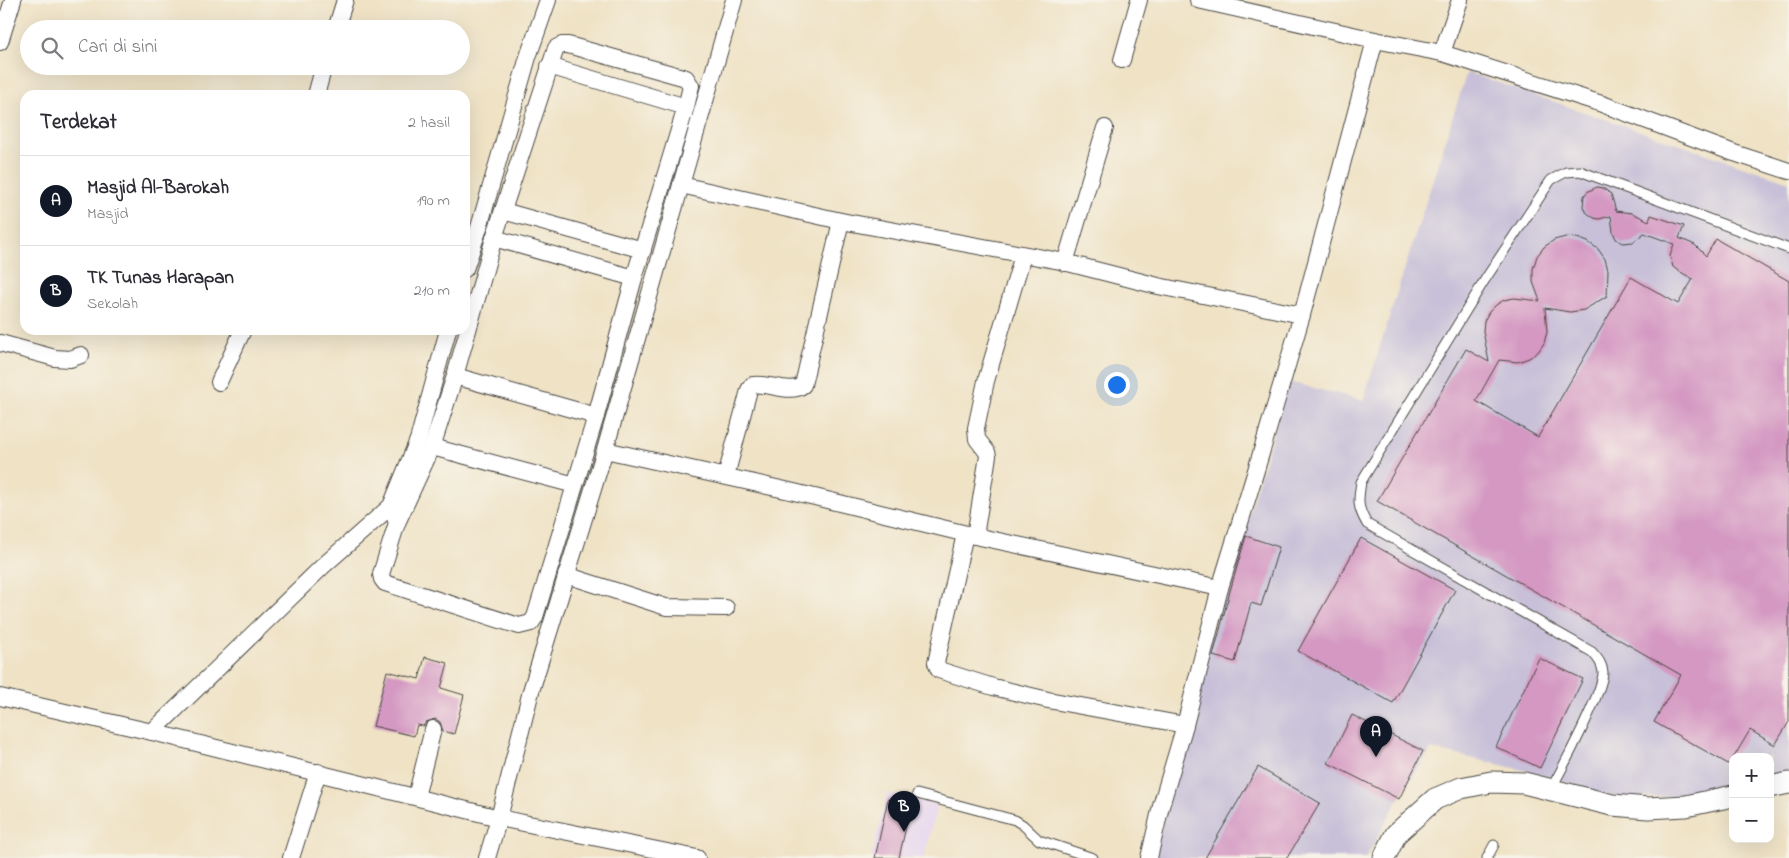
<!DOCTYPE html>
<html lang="id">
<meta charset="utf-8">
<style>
body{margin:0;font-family:"Indie Flower",sans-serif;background:#f7f7f7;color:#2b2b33}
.controls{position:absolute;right:15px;bottom:15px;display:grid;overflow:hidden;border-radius:10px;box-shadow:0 5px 20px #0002}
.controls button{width:45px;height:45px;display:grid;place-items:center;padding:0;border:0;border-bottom:1px solid #e1e1e2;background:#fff;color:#2b2b33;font:25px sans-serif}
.you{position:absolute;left:1116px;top:384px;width:18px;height:18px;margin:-12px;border:4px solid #fff;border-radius:50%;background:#1a73e8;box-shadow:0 0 0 8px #1a73e833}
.badge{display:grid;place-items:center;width:32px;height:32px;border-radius:50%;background:#111827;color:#fff;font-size:16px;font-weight:700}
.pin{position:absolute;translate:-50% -41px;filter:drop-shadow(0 1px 2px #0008)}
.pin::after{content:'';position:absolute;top:26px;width:18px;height:15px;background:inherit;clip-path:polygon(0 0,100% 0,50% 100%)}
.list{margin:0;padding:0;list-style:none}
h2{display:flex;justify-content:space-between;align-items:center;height:65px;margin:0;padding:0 20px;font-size:21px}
h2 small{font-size:16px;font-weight:400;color:#7c7c81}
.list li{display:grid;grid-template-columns:32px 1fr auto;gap:15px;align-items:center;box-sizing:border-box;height:90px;padding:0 20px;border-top:1px solid #e1e1e2}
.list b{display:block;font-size:19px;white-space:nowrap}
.list p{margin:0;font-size:16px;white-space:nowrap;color:#7c7c81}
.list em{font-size:16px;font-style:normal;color:#7c7c81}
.icon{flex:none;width:28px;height:28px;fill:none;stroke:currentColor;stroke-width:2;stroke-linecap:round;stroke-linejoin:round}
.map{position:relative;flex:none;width:1789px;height:858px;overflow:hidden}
.search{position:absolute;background:#fff;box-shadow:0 5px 20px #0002;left:20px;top:20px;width:450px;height:55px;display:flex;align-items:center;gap:12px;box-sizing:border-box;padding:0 18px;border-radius:28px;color:#7c7c81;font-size:19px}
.panel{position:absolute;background:#fff;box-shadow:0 5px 20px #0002;left:20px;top:90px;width:450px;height:245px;border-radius:15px}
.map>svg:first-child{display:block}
.built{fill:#e5d3f0}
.industrial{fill:#c7c0d8}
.building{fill:#d498c2}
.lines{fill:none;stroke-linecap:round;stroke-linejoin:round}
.service-casing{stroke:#484642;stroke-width:11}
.minor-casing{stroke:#484642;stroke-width:18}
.tertiary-casing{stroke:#484642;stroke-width:23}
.service{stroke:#fff;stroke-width:9}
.minor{stroke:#fff;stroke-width:16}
.tertiary{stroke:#fff;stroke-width:21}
</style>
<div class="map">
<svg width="1789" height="858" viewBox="0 0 1789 858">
<rect width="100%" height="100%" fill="#f7f3e8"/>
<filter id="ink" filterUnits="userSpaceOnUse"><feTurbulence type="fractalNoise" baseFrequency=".02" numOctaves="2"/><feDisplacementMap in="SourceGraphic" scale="10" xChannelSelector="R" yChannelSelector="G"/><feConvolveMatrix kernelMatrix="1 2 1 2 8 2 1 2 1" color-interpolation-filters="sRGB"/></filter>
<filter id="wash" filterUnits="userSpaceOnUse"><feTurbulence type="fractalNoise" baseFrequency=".0096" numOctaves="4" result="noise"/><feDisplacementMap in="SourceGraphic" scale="20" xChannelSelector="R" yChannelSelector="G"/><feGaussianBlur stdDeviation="1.12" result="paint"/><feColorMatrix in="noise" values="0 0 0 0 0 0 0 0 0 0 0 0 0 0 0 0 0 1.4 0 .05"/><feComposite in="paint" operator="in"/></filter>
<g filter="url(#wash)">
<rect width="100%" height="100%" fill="#efe2c5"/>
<path class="built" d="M887 793 937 805 924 858H871Z"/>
<path class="industrial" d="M1467 72 1789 182V777L1770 781V757H1733V790L1703 796 1616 798 1536 773 1431 749 1398 800 1366 858H1154L1201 669 1289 382 1363 400Z"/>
<g id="blocks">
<g class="building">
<path d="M1597 187 1603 188 1611 194 1616 211 1632 213 1649 221 1651 215 1684 226 1679 238 1695 245 1706 256 1716 239 1789 281V722L1775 745 1750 730 1734 757H1733L1730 765 1654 722 1681 675 1377 501 1466 349 1489 362 1483 331 1484 321 1489 312 1496 305 1504 300 1514 298 1540 301 1533 282V269L1537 256 1544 247 1554 240 1566 237 1577 238 1588 242 1598 249 1605 259 1608 270 1607 296 1584 310 1570 312 1545 308 1547 332 1544 343 1538 352 1529 358 1518 362 1499 360 1476 401 1538 437 1631 277 1678 304 1693 279 1677 270 1673 267 1670 256 1674 244 1644 233 1633 242 1623 243 1616 239 1613 232 1611 216 1599 219 1594 218 1586 212 1583 207 1584 196 1587 192Z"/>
<path d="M1246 536 1279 547 1261 606 1251 603 1235 662 1213 656 1230 591Z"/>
<path d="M1361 538 1455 590 1393 703 1298 651Z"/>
<path d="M425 657 448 663 441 688 464 695 454 734 443 731 440 722 435 719 426 722 423 726 417 725 414 736 373 726 387 671 419 679Z"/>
<path d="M1539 658 1583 679 1540 768 1496 747Z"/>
<path d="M1352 715 1423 751 1399 799 1328 763Z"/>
<path d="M1258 767 1320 803 1287 858H1205Z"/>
<path d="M888 799 911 804 899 858H875Z"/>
</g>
</g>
</g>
<g filter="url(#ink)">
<use href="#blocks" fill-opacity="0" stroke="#484642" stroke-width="1"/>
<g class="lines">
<g class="service-casing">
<g id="service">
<path d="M1551 789C1562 769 1604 690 1603 672 1602 663 1598 659 1592 652L1367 524C1357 507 1358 501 1361 482L1486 278 1551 180 1566 172 1580 171 1789 249"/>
<path d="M917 794 1015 820 1023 825 1039 840 1093 858"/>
<path d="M1487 858 1494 845"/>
</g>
</g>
<g class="minor-casing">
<g id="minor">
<path d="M1198 0 1375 40 1442 53 1602 104 1734 153 1789 171"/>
<path d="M336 29 345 0"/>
<path d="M0 42 13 0"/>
<path d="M1442 53 1460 0"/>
<path d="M1122 60 1139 0"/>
<path d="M549 66 686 107"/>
<path d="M316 95 324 66"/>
<path d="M681 185 841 221 1060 261 1158 286 1302 315"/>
<path d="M503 211 643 250"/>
<path d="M494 238 634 278"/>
<path d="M1065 263 1105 128"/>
<path d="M465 269 478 231 528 57 548 0"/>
<path d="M0 343 55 358 70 359 81 355"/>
<path d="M455 376 596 416"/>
<path d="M219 382 243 330"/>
<path d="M605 450 790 491 975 536 1220 588"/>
<path d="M726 476 749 390 752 385C768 382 790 395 803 385L841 221"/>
<path d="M391 506 397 523 381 574 382 579 385 583 519 626 531 623 535 617 596 416 634 278 686 107 691 86 686 78 568 45H562L556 48 494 238 455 376 432 447"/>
<path d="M397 523 432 447 575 485"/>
<path d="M965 534 936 663 939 670 993 687 1048 700 1185 725"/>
<path d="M975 536 988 456 987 452 977 439 976 428 986 381 1023 255"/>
<path d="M566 575 666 607 726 608"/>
<path d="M0 697 152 732 499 818 697 858"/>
<path d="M152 732 323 566 391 506 418 440 448 330"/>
<path d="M416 797 433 729"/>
<path d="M291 858 318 772"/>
<path d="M487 858 499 818 531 691 605 450 734 0"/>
<path d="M1149 858 1161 806 1185 725 1220 588 1254 477 1302 315 1375 40"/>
</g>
</g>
<g class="tertiary-casing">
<g id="tertiary">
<path d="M1770 787 1789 783"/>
<path d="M1384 858 1396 834 1435 799 1461 788 1491 782 1524 783 1612 805 1648 808 1686 806 1733 796"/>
</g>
</g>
<use href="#service" class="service"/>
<use href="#minor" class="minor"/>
<use href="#tertiary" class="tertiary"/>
</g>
</g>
</svg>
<div class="controls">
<button>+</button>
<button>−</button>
</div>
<div class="you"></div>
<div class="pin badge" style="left:1376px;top:757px">A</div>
<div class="pin badge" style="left:904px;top:832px">B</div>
<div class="search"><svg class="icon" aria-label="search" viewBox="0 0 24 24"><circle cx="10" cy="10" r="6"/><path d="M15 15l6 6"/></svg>Cari di sini</div>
<section class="panel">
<h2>Terdekat<small>2 hasil</small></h2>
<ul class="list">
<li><span class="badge">A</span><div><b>Masjid Al-Barokah</b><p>Masjid</p></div><em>190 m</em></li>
<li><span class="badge">B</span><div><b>TK Tunas Harapan</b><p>Sekolah</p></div><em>210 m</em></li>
</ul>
</section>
</div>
